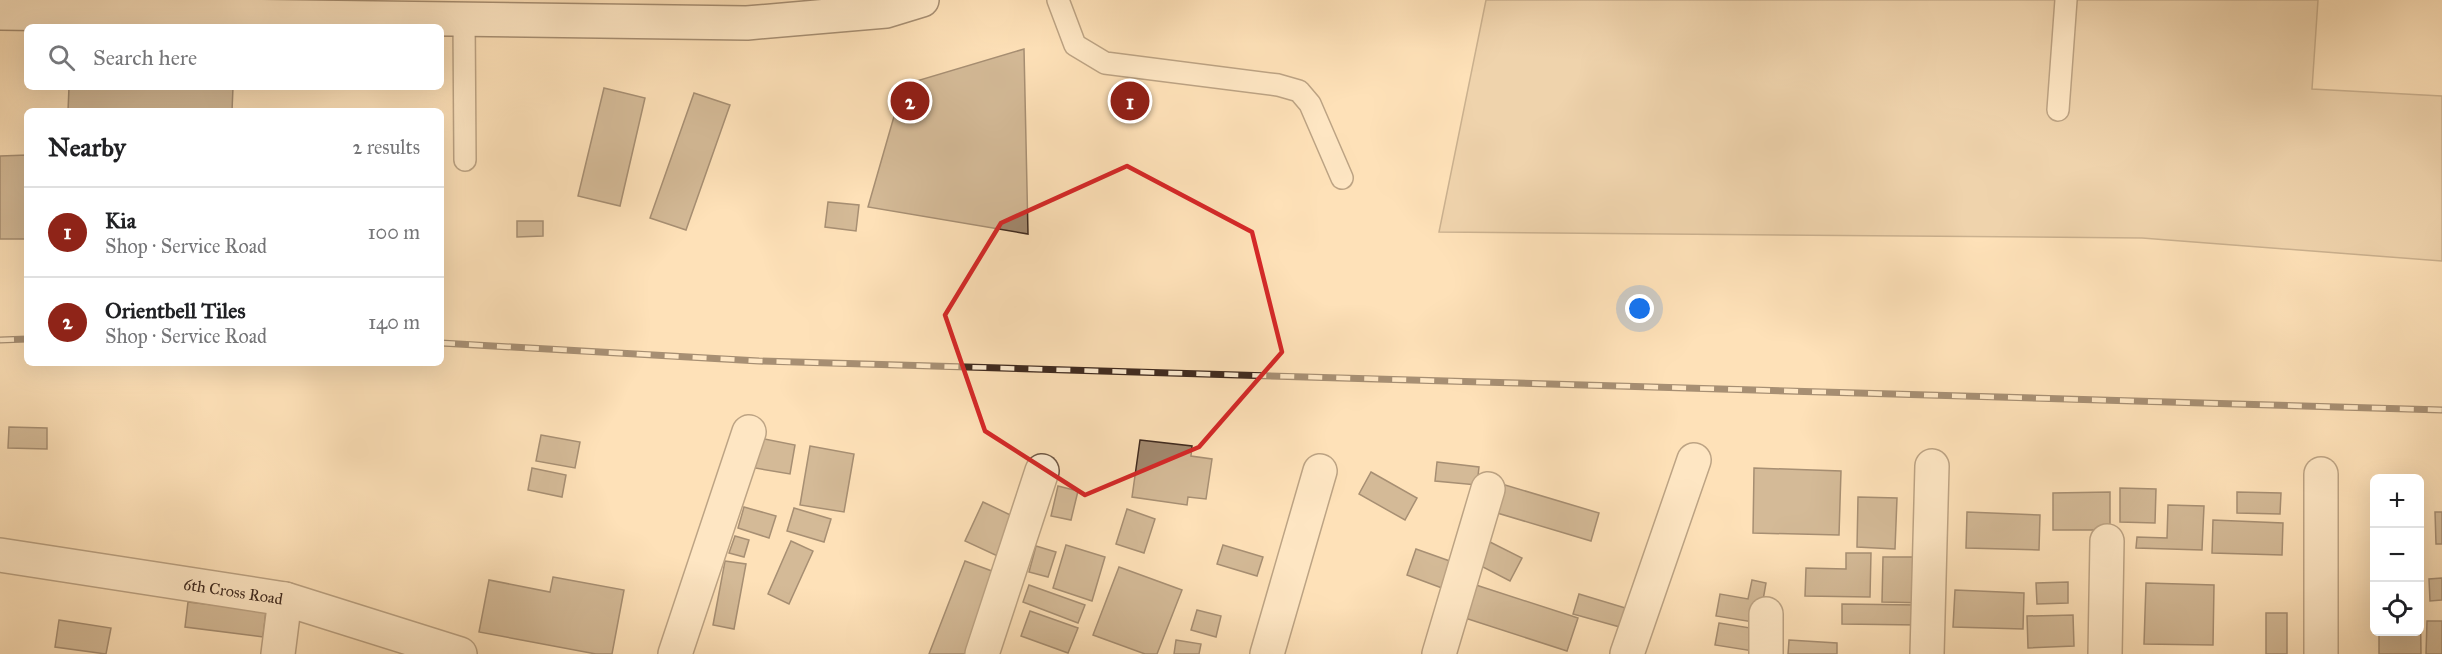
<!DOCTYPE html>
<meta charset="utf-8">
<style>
body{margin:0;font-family:"IM FELL Great Primer",serif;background:#f2f2f2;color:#202124}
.controls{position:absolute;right:18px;bottom:18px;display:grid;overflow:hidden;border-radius:9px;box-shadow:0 6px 24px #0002}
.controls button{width:54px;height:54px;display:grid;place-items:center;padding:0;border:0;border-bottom:2px solid #e0e0e0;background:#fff;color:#202124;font:30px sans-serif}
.you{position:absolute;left:1640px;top:309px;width:21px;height:21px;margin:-15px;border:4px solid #fff;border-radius:50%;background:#1a73e8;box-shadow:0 0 0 9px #1a73e833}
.badge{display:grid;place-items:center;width:39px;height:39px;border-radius:50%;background:#8f2418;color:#fff;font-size:20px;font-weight:700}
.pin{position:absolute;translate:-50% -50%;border:3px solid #fff;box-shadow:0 2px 6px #0006}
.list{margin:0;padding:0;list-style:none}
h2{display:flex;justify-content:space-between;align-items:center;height:78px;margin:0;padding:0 24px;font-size:26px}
h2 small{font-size:20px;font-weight:400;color:#757577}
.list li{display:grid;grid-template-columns:39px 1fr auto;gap:18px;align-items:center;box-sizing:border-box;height:90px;padding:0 24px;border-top:2px solid #e0e0e0}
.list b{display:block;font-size:22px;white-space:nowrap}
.list p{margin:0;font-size:20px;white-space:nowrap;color:#757577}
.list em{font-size:20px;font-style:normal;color:#757577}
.icon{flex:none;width:33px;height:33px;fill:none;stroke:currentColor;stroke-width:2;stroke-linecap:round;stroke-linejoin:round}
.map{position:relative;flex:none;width:2442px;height:654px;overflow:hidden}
.search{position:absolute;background:#fff;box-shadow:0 6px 24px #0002;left:24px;top:24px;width:420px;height:66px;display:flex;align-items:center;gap:15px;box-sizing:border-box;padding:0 21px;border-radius:9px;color:#757577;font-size:22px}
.panel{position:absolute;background:#fff;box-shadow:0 6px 24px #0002;left:24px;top:108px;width:420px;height:258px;border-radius:9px}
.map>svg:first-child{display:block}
.green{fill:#dec29e;stroke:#8e765e;stroke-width:1.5}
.building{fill:#a2896f;stroke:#3f2a1f;stroke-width:1.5}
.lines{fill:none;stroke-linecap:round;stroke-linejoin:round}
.lane-casing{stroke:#6f5845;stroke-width:24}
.street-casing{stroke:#6f5845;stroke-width:36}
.secondary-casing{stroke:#3f2a1f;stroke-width:36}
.lane{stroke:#feecd1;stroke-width:21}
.street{stroke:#feecd1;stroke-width:33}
.secondary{stroke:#feecd1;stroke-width:33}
.rail-casing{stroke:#3f2a1f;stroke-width:7}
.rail{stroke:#feecd1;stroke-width:4.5;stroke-dasharray:14;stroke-linecap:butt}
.marked{fill:none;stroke:#d62828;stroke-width:4.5;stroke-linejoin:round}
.labels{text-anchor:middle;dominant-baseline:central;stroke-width:6;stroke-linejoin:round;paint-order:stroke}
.street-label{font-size:16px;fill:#3f2a1f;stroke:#feecd1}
</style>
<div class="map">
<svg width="2442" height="654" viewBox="0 0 2442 654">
<rect width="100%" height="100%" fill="#fee1b8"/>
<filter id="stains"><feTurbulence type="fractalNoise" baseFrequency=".00333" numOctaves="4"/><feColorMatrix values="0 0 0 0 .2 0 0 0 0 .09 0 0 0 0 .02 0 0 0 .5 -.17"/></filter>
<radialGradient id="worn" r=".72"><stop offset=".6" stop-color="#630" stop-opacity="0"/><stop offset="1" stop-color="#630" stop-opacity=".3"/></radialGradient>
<path class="green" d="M1486 0H2318L2312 89 2442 96V261L2142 238 1439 232Z"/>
<g class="building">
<path d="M1024 49 1028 234 868 207 903 85Z"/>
<path d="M69 87H233L232 111H68Z"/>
<path d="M604 88 645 98 620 206 578 196Z"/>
<path d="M694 93 730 105 686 230 650 218Z"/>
<path d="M27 155V239H0V156Z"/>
<path d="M828 202 859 205 856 231 825 227Z"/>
<path d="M517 221H543V236L517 237Z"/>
<path d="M9 427 47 428V449L8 448Z"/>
<path d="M541 435 580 442 575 468 536 461Z"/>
<path d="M760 438 795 445 790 474 755 468Z"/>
<path d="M1140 440 1192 446 1191 456 1212 459 1206 499 1188 497 1187 505 1132 497Z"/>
<path d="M810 446 854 454 844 512 800 505Z"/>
<path d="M1437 462 1479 467 1477 485 1435 481Z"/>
<path d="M532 468 566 475 562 497 528 490Z"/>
<path d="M1754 468 1841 471 1839 535 1753 533Z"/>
<path d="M1371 472 1417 498 1405 520 1359 494Z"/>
<path d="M1495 482 1599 513 1591 541 1487 510Z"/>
<path d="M1058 486 1078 491 1071 520 1051 516Z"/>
<path d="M2120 488 2156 489 2155 523 2120 522Z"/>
<path d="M2110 492V530H2053V493Z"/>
<path d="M2237 492 2281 493 2280 514 2237 513Z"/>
<path d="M1858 497 1897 498 1895 549 1857 547Z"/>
<path d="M983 502 1021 520 1004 559 965 541Z"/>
<path d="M2168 505 2204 506 2202 550 2136 548 2137 537 2167 538Z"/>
<path d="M744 507 776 516 769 538 738 528Z"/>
<path d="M794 508 831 519 824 542 787 531Z"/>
<path d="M1127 509 1155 519 1144 553 1116 544Z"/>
<path d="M1967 512 2040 515 2039 550 1966 548Z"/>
<path d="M2435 512H2442V544H2436Z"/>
<path d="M2213 520 2283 523 2282 555 2212 553Z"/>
<path d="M735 536 749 540 744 557 729 553Z"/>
<path d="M791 541 813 551 789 604 768 594Z"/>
<path d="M1490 542 1522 558 1510 581 1479 565Z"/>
<path d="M1066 545 1105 557 1092 601 1053 588Z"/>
<path d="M1223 545 1263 557 1257 576 1217 564Z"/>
<path d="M1036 546 1056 552 1048 577 1029 572Z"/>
<path d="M1416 549 1461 565 1450 591 1407 575Z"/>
<path d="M1846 553H1871L1870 597 1805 596 1806 568 1846 569Z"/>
<path d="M1883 557H1928V603L1882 602Z"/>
<path d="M725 561 746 564 734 629 713 625Z"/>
<path d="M965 561 1000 574 968 654H929Z"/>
<path d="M1119 567 1182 590 1157 654H1145L1093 635Z"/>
<path d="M553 577 624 590 612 654H596L479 632 489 580 550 592Z"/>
<path d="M2420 578 2421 654H2379V632H2420Z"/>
<path d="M2442 578V600L2430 601 2429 579Z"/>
<path d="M1752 580 1766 583 1759 623 1716 616 1720 594 1748 599Z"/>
<path d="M2068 582V603L2037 604 2036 583Z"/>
<path d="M2146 583 2214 585 2213 645 2144 644Z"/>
<path d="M1029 585 1085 605 1078 623 1023 602Z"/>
<path d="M1476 585 1578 618 1567 651 1465 618Z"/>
<path d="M1955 590 2024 593 2023 629 1953 627Z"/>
<path d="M1579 594 1632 610 1627 629 1573 614Z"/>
<path d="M188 602 266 611 263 637 185 627Z"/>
<path d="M1842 604 1919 605 1918 625 1842 624Z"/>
<path d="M1197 610 1221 616 1216 637 1191 630Z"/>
<path d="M1030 611 1078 628 1068 653 1021 636Z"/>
<rect x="2266" y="613" width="21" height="41"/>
<path d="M2073 615 2074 646 2028 648 2027 616Z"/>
<path d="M59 620 111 628 106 654 55 647Z"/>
<path d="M2427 621H2442V654H2426Z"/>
<path d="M1719 623 1757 629 1753 651 1715 645Z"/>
<path d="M1176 640 1201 644 1199 654H1174Z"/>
<path d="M1789 640 1837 643V654H1788Z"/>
</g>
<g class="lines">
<g class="lane-casing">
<g id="lane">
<path d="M1058 0 1075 45 1105 63 1278 85 1299 91 1310 104 1342 178"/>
<path d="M464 19 465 160"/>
<path d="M2058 110 2066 0"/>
</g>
</g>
<g class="street-casing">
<g id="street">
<path id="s1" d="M0 555 285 599 460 654"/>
<path d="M278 654 285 599"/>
<path d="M675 654 749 432"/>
<path d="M982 654 1042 471"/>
<path d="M1267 654 1320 471"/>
<path d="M1439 654 1488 489"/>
<path d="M1627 654 1694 460"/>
<path d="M1766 654V614"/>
<path d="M1927 654 1932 466"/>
<path d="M2105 654 2107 541"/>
<path d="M2321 654V474"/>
</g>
</g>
<g class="secondary-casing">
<path id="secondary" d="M0 13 747 23 886 11 922 0"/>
</g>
<use href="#lane" class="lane"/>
<use href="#street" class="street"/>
<use href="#secondary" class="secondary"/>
<g class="rail-casing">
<g id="rail">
<path d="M0 340 27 339"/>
<path d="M441 343 759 361 2442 410"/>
</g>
</g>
<use href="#rail" class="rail"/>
</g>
<path d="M0 0H2442V654H0ZM1127 166 1252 232 1282 352 1199 447 1085 495 985 431 945 315 1001 223Z" fill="#fee1b8" fill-opacity=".55" fill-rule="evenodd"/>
<path class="marked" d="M1127 166 1252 232 1282 352 1199 447 1085 495 985 431 945 315 1001 223Z"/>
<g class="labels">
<g class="street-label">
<text stroke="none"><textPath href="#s1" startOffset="236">6th Cross Road</textPath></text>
</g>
</g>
<rect width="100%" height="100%" filter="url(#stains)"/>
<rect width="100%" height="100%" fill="url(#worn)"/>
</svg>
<div class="controls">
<button>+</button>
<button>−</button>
<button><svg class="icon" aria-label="locate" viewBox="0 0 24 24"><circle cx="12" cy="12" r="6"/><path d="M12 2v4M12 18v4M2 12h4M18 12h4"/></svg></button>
</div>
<div class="you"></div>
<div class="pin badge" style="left:1130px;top:101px">1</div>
<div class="pin badge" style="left:910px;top:101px">2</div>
<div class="search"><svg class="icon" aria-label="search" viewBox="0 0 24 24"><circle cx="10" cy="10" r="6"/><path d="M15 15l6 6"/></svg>Search here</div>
<section class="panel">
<h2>Nearby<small>2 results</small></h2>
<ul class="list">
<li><span class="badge">1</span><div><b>Kia</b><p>Shop · Service Road</p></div><em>100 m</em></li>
<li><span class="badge">2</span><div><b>Orientbell Tiles</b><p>Shop · Service Road</p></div><em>140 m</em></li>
</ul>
</section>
</div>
